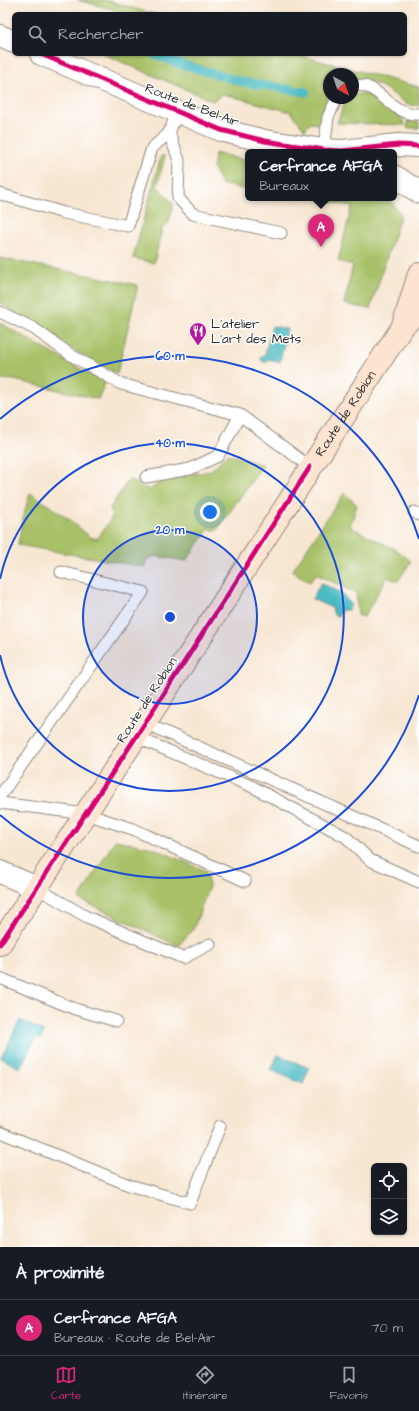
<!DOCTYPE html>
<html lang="fr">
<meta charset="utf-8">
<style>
body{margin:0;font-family:"Architects Daughter",sans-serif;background:#20242c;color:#f1f3f6}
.controls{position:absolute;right:12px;bottom:12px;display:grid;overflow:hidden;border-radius:6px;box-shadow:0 1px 3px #0004}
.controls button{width:36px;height:36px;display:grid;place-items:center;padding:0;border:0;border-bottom:1px solid #363941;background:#171b24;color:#f1f3f6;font:20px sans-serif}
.compass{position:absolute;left:323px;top:68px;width:36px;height:36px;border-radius:50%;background:#171b24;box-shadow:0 1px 3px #0004;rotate:140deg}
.you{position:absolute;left:210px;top:512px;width:14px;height:14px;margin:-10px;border:3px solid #fff;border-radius:50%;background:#1a73e8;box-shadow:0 0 0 6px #1a73e833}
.badge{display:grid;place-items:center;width:26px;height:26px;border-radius:50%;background:#db2777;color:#fff;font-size:13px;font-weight:700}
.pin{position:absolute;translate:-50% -33px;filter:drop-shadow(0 1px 2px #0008)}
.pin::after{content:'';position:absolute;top:21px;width:14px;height:12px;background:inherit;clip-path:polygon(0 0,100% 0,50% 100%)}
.popup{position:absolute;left:245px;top:149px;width:152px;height:52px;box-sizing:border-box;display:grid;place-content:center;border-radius:6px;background:#171b24;filter:drop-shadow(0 1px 3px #0005);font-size:13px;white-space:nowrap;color:#9ea1a6}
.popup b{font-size:15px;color:#f1f3f6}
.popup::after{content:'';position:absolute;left:50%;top:100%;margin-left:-8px;border:8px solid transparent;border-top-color:#171b24}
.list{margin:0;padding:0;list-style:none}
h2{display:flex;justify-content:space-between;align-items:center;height:52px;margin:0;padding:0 16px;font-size:17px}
h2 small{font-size:13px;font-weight:400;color:#9ea1a6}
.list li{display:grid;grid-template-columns:26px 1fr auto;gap:12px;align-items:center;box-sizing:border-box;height:56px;padding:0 16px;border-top:1px solid #363941}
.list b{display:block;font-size:15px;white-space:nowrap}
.list p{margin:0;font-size:13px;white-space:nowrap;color:#9ea1a6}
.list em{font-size:13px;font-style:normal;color:#9ea1a6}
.icon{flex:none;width:22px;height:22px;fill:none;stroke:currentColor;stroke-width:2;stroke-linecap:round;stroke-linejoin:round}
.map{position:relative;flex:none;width:419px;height:1247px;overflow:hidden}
.search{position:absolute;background:#171b24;box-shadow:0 1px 3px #0004;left:12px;right:12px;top:12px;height:44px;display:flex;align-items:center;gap:10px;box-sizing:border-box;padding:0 14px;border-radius:6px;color:#9ea1a6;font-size:15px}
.sheet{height:108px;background:#171b24}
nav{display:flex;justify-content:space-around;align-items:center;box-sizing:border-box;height:56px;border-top:1px solid #363941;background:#171b24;font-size:11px;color:#9ea1a6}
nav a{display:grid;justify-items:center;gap:2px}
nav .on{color:#db2777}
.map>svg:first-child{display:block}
.green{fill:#a8c167;stroke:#6a7649}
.water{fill:#4cbbc2;stroke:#3c7376}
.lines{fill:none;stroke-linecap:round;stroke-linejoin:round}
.stream{stroke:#4cbbc2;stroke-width:9}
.service-casing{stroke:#91887e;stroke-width:13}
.minor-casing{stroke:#91887e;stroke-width:24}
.secondary-casing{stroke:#91887e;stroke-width:24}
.service{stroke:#fff;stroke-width:11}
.minor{stroke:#fff;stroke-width:22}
.secondary{stroke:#fde4d0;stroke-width:22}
.cycleway-casing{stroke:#fff;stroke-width:8}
.cycleway{stroke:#d6006c;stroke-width:5}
.ring{fill:none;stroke:#1d4ed8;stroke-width:2}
.labels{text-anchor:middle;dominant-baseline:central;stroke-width:3;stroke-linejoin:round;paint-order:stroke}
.street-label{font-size:13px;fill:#2b2b2b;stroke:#fff}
.poi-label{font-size:13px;fill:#2b2b2b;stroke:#fff;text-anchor:start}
.centre{fill:#1d4ed8;stroke:#fff;stroke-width:2}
.ring-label{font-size:12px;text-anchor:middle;font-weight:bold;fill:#1d4ed8;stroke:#fff;stroke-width:3;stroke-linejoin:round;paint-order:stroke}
</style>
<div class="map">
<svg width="419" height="1247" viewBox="0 0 419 1247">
<rect width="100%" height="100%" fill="#fff"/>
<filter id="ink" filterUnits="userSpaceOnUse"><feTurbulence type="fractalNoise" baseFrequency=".025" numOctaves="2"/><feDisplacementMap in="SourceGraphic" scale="8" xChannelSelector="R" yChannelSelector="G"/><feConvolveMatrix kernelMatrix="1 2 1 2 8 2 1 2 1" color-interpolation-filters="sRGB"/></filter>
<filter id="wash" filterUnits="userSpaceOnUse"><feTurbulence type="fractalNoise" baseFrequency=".012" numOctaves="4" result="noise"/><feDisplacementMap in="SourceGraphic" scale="16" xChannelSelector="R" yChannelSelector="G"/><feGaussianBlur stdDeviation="0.9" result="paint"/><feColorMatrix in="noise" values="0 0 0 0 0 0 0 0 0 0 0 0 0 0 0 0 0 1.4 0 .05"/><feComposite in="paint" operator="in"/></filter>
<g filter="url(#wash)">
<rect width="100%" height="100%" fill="#f7e6d1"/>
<g class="green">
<path d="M78 0H105L154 14H114L115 10Z"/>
<path d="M103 54H294L419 87V105C406 108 396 95 386 89 376 83 364 79 353 78V74H329C329 91 326 109 319 124L310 123 305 130 291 112 223 94 213 101Z"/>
<path d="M361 93 370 96 402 119 405 125 337 123 346 98H353V96Z"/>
<path d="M408 121 419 122V128H407Z"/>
<path d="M215 153 248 161V190L221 184 213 168Z"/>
<path d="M161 156H165L157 186 174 204 169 222 162 229 154 263 133 258Z"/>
<path d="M314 198H385L390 201 401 214 370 309 344 304 353 265 338 261 352 206Z"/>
<path d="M0 258 138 285 117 374 72 349 0 303Z"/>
<path d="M0 323 105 383 98 399 14 380 0 379Z"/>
<path d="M227 454 263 465 217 530 209 529 186 561 155 556 146 560 145 567 18 545 22 522 30 493 69 519 90 537 97 539 113 516 110 508 129 479 149 490 165 479 210 471Z"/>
<path d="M344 493 357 505 350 527 393 548 411 561 398 581 387 577 364 617 358 615 356 593 316 574 310 582 292 571Z"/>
<path d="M115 840 153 848 206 871 209 886 194 928 178 946 79 899Z"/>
</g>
<g class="water">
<path d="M272 326 287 329 280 362 269 359 265 363 261 360V357L265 354Z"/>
<path d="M321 583 341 593 351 604 348 610H342L338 616 334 615 332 608 312 599Z"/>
<path d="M20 1020 44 1032 41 1039 36 1037 20 1068 1 1058Z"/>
<path d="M278 1055 309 1068 303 1084 271 1070Z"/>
</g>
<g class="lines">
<path class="stream" d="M154 54 177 63 243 82 306 92"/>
</g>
</g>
<g filter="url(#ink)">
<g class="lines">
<g class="service-casing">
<g id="service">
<path d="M353 86C379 80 389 116 419 114"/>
<path d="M169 133 179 160 178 198 193 214 281 233"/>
<path d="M324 150 328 117 337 98"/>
<path d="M0 194 64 213 128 226 152 148 169 133 177 113"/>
<path d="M0 312 33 328 71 355 121 384 240 415 310 467"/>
<path d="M146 477 190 469 218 456 240 415"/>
<path d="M414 512 419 515"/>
<path d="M145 723 419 846"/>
<path d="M136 737 253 787 346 837 370 860 419 882"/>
<path d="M0 796 143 592 61 572"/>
<path d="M0 803 86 814 133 829 245 881"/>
<path d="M37 888 87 917 183 958 210 944"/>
<path d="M0 978 75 1009 116 1021"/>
<path d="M0 1132 129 1185 190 1203 220 1126"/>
</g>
</g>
<g class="minor-casing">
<g id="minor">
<path d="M0 36 14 42"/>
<path d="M41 54 221 130 265 141 324 150 342 151 398 145 419 146"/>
<path d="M394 176 419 192"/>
<path d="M0 872 37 888"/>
</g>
</g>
<g class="secondary-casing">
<g id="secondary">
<path d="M403 326 419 274"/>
<path id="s1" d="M0 944C136 739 268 531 403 326L419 311"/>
</g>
</g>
<use href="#service" class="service"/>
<use href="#minor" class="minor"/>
<use href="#secondary" class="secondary"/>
<g class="cycleway-casing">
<g id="cycleway">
<path d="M41 54 221 130 265 141 324 150 342 151 398 145 419 146"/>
<path d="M0 944 145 723 310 467"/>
</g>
</g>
<use href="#cycleway" class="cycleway"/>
</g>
</g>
<circle cx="170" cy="617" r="87" fill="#1d4ed8" fill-opacity=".12"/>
<g class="ring">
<circle cx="170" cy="617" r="87"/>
<path d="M0 579A174 174 0 1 1 0 655"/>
<path d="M419 695A261 261 0 0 1 0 815M0 419A261 261 0 0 1 419 539"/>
</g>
<defs>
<g id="restaurant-pin" transform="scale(0.9)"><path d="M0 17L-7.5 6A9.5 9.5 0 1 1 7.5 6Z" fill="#b5179e" stroke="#fff"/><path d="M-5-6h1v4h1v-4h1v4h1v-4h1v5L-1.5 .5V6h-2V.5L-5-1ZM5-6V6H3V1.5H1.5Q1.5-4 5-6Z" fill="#fff"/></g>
</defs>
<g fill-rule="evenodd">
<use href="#restaurant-pin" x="198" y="331"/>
</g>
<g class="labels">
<g class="street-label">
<text transform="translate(192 105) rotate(21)">Route de Bel-Air</text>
<text stroke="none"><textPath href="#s1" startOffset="633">Route de Robion</textPath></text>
<text transform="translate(147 700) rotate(-57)">Route de Robion</text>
</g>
<g class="poi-label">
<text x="211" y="324">L’atelier<tspan x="211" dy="15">L’art des Mets</tspan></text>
</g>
</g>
<circle cx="170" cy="617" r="6" class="centre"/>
<g class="ring-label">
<text x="170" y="360">60 m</text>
<text x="170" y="447">40 m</text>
<text x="170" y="534">20 m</text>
</g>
</svg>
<div class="controls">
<button><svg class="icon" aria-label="locate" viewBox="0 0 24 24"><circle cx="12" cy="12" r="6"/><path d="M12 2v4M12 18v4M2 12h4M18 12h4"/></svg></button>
<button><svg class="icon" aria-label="layers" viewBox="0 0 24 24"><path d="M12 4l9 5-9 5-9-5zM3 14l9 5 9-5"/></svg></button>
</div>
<svg class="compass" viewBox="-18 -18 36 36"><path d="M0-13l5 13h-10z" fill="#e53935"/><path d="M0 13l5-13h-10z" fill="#9ea1a6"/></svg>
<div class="you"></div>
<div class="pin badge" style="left:321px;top:247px">A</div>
<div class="popup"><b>Cerfrance AFGA</b>Bureaux</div>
<div class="search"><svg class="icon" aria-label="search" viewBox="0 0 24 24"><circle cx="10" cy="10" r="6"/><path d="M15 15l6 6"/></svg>Rechercher</div>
</div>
<section class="sheet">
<h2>À proximité<small></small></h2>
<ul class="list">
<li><span class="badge">A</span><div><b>Cerfrance AFGA</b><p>Bureaux · Route de Bel-Air</p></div><em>70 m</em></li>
</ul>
</section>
<nav>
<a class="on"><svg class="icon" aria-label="map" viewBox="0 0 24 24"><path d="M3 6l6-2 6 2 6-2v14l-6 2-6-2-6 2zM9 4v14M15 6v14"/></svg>Carte</a>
<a><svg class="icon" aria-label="directions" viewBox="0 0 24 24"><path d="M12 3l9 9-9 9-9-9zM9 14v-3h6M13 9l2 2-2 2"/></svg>Itinéraire</a>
<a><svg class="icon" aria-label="saved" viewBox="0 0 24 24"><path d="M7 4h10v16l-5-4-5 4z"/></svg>Favoris</a>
</nav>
